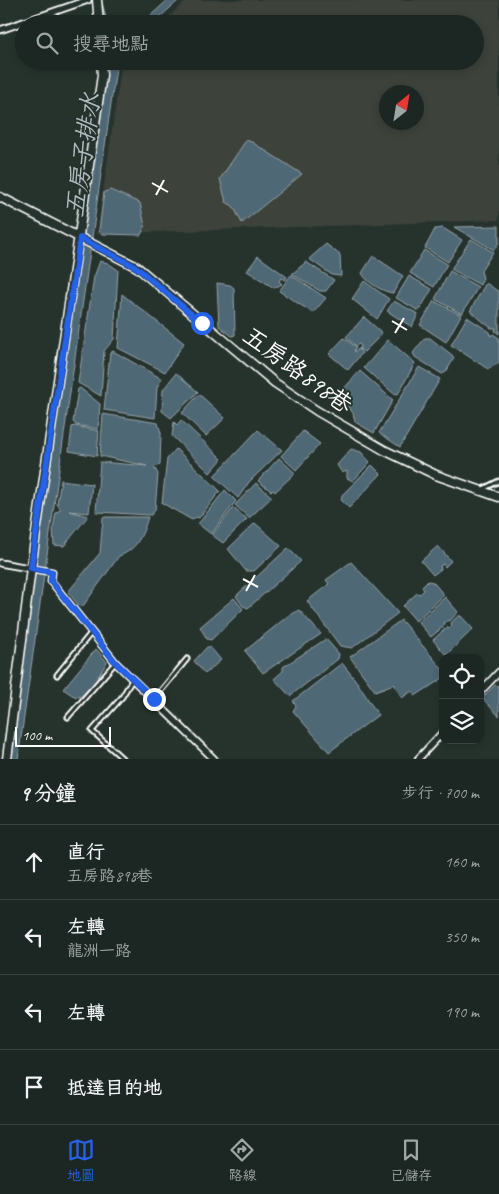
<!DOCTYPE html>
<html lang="zh-TW">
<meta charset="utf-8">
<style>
body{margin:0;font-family:Caveat,"LXGW WenKai TC",sans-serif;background:#252e2a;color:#f1f3f6}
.controls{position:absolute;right:15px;bottom:15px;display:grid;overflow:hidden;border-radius:10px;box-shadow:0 2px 8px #0003}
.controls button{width:45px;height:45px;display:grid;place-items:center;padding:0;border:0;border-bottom:1px solid #3a4340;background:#1c2622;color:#f1f3f6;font:25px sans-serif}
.compass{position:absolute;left:379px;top:85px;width:45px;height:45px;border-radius:50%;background:#1c2622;box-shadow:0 2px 8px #0003;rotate:30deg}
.scale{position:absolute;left:15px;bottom:12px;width:96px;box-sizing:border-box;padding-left:5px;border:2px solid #fff;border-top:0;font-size:14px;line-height:18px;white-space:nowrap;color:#fff;-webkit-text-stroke:4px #26332d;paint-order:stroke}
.stop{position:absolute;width:15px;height:15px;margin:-11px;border:4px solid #2563eb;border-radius:50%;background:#fff}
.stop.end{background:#2563eb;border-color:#fff;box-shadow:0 1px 5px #0008}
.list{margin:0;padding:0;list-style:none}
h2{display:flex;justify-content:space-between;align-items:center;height:65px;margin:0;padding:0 20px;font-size:21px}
h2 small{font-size:16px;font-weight:400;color:#a0a5a5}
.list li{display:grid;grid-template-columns:32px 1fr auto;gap:15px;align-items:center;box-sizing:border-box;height:75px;padding:0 20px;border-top:1px solid #3a4340}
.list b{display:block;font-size:19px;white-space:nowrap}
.list p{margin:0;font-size:16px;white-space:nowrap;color:#a0a5a5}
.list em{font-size:16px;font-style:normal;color:#a0a5a5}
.icon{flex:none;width:28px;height:28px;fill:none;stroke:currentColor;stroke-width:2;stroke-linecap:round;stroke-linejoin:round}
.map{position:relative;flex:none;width:499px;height:759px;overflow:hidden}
.search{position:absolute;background:#1c2622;box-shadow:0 2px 8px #0003;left:15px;right:15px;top:15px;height:55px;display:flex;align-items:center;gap:12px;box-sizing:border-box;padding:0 18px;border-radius:28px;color:#a0a5a5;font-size:19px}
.sheet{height:365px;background:#1c2622}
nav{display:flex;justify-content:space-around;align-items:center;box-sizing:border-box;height:70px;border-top:1px solid #3a4340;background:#1c2622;font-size:14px;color:#a0a5a5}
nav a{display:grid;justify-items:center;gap:2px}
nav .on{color:#2563eb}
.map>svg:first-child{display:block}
.built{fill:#3c423a;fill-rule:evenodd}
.water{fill:#506874;stroke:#96a4ac}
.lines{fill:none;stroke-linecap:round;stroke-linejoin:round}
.stream{stroke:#96a4ac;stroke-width:2}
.service-casing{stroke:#fff;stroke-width:7}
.minor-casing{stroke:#fff;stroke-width:9}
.tertiary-casing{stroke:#fff;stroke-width:11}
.service{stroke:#26332d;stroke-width:3}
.minor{stroke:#26332d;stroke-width:5.5}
.tertiary{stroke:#26332d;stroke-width:8}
.route{stroke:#2563eb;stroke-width:6}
.ticks{fill:none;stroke:#fff;stroke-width:2}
.labels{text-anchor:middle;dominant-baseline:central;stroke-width:4;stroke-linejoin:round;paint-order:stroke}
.street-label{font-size:24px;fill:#fff;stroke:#26332d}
.water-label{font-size:25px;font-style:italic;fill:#b0bbc0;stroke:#26332d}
</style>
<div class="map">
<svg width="499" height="759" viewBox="0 0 499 759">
<rect width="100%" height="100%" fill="#26332d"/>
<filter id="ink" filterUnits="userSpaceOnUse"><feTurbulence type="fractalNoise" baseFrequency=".02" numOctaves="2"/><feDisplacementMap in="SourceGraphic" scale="10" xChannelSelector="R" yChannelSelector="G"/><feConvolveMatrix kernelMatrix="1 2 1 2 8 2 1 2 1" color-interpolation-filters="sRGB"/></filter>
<g filter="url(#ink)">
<path class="built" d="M187 0H499V220L97 234 122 61H475V24H161ZM386 92H416V122H386Z"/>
<g class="water">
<path d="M168 0H179L152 24H141Z"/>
<path d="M107 61H117L18 759H4Z"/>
<path d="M247 139 302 174 242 223 233 206 226 202 220 179Z"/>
<path d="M110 190 140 203 145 226 141 235 102 234 99 231 104 192Z"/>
<path d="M499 226V242L494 250 454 227Z"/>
<path d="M443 228 462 240 448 262 425 248 435 229Z"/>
<path d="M471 239 493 252 481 271 483 278 480 285 451 269Z"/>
<path d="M326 244 340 255 341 276 332 275 309 259Z"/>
<path d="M424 250 447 264 434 287 410 273Z"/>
<path d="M258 256 287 277 285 280 281 278 279 281 282 284 274 288 247 271Z"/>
<path d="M373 256 403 276 393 293C383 292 366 282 362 273Z"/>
<path d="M100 261 108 263 118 270 114 339 104 351 101 396 78 383 94 277Z"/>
<path d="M306 262 334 280 326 291H320L292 274Z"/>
<path d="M450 271 478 287 462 314 435 299Z"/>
<path d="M291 275 326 298 313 313 279 291Z"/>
<path d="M409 276 432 289 419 311 396 298Z"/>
<path d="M364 281 389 299 377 319 352 299Z"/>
<path d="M217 283 230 285 234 288 235 335 232 336 219 326Z"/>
<path d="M486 283 499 292V334L495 331 496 328H491L470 311Z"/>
<path d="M122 294 184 343 165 372 118 348Z"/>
<path d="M394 301 418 314 412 327 387 311Z"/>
<path d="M434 301 461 315 446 342 420 325Z"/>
<path d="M364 317 380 331 381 335 364 352 359 349 361 346 359 344 356 346 346 337Z"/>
<path d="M467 317 490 332 491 336 493 334 499 338V363L488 369 451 345Z"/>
<path d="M344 338 356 347 354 351 356 352 358 349 362 353 348 370 329 354Z"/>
<path d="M425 338H430L452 355 454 358 446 372 442 374 415 357 413 353Z"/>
<path d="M388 340 415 363 398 394 393 393 364 368Z"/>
<path d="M113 351 162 379 157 387 155 418 104 410 110 353Z"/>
<path d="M419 367 440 379 400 447 379 433Z"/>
<path d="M360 371 393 400 374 433 355 422 353 413 338 395Z"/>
<path d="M176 373 198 392 171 418 162 411 163 390Z"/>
<path d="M80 388 100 404 98 429 76 425 73 422 78 389Z"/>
<path d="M199 394 225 418 206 436 182 413Z"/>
<path d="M103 414 158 423 161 433 160 465 154 467 158 474 155 510 151 515 96 512 100 462 147 466 100 456Z"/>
<path d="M181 420 222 459 210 473 172 436 174 422 177 425Z"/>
<path d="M75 426 99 431 97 456 69 451 72 427Z"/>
<path d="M258 430 282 450 249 482 238 498 214 476Z"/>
<path d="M303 431 320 444 296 470 281 456Z"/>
<path d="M176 449 220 491 199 518 196 517 192 520 162 503 167 459Z"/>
<path d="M351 449 361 452 370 462 353 481 347 478V471L342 473 337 465Z"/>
<path d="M279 458 295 473 275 492 273 490 271 491 258 481Z"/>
<path d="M372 465 381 474 349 508 341 500 342 495Z"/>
<path d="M61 480 92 484 89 513 69 511 88 516 64 546 54 545 53 529 56 512 61 510 57 504Z"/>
<path d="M256 483 272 497 249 518 235 505Z"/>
<path d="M225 490 236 501 211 534 198 524Z"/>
<path d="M233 508 247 519 223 543 212 535Z"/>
<path d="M103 517H148C143 534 137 550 119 556L83 606H79L68 592 100 553Z"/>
<path d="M255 523 281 546 254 571H246L228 549Z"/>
<path d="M438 546 451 561 445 567 443 564 440 566 441 569 433 575 421 561Z"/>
<path d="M288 548 301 561 248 608 243 606 236 596Z"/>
<path d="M351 562 398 613 352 648 340 646 307 601 329 584 326 580Z"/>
<path d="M428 581 433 582 444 595 416 621 403 606 417 593 420 594 424 590 422 587Z"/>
<path d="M445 597 458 612 450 621 448 620 444 623 445 625 431 637 418 622Z"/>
<path d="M234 598 243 609 211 640 207 639 200 627Z"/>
<path d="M299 610 321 634 263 673 245 651 289 615Z"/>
<path d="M458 616H461L473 629 446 655 433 640 447 627 448 629 452 626 451 623Z"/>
<path d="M401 620 443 670V678L415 696 412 691 402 698 394 684 375 691 350 657Z"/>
<path d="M326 639 339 654 338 659 290 696 274 679 283 671V667Z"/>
<path d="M207 647H210L221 660 205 674 194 661Z"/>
<path d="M96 649 107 662 95 682 80 697 74 696 63 689Z"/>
<path d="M342 663 357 682 378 715 329 752 293 711 296 706 293 701Z"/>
<path d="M495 685 499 686V716L482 698Z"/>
</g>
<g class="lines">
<path class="stream" d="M101 0 107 24"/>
<g class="service-casing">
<g id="service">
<path d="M483 489 499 481"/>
<path d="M57 675 91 633"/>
<path d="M154 699 187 659"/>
<path d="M68 717 115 663"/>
<path d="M122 758 92 731 122 697 132 680"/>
</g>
</g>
<g class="minor-casing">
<g id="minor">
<path d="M0 30 88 0"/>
<path d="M0 563 52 572 51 581 116 663 214 759"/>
<path d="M480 692 499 672"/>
<path d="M418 759 443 732"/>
</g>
</g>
<g class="tertiary-casing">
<g id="tertiary">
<path d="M97 0 99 24"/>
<path d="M0 197 137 267 275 383 317 411 384 450 436 475 499 497"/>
<path d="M7 759 31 568 102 75 101 61"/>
</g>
</g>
<use href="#service" class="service"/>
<use href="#minor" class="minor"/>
<use href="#tertiary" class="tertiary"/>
</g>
</g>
<g class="lines" filter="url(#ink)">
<path class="route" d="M154 699 116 663 51 581 52 572 31 568 80 238 136 267 202 323"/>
</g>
<path class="ticks" d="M152 183 168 192M156 195 164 180M392 321 407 330M395 333 404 318M243 579 258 587M246 591 255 575"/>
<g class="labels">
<g class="street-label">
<text transform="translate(298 370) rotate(36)">五房路898巷</text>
</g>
<g class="water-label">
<text transform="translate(83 155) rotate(-82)">五房子排水</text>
</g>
</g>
</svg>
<div class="controls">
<button><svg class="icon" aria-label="locate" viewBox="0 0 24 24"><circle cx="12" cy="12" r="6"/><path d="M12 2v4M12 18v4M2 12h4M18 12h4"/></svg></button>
<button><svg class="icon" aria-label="layers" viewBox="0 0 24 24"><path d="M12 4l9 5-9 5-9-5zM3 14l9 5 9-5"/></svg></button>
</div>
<svg class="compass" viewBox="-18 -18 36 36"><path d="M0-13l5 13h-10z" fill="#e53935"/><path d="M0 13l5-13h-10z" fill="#a0a5a5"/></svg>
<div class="scale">100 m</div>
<div class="stop" style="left:202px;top:323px"></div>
<div class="stop end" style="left:154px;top:699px"></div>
<div class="search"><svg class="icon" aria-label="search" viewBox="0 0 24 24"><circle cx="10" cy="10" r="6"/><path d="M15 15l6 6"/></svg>搜尋地點</div>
</div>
<section class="sheet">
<h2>9 分鐘<small>步行 · 700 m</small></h2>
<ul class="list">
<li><svg class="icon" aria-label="ahead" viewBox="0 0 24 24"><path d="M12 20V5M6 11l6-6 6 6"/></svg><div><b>直行</b><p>五房路898巷</p></div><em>160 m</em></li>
<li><svg class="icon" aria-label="left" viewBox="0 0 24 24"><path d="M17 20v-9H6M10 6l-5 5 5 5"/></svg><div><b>左轉</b><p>龍洲一路</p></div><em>350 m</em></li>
<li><svg class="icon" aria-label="left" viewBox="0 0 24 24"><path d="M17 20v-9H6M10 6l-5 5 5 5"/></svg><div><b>左轉</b></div><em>190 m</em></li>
<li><svg class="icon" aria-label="arrive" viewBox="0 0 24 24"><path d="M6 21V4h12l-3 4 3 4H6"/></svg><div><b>抵達目的地</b></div></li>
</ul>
</section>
<nav>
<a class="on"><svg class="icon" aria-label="map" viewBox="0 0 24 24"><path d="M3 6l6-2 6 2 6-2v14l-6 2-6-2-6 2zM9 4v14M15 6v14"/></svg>地圖</a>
<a><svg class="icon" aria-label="directions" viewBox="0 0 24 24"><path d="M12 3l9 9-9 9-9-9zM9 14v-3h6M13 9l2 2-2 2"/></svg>路線</a>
<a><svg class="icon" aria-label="saved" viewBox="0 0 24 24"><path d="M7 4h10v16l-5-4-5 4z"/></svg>已儲存</a>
</nav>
